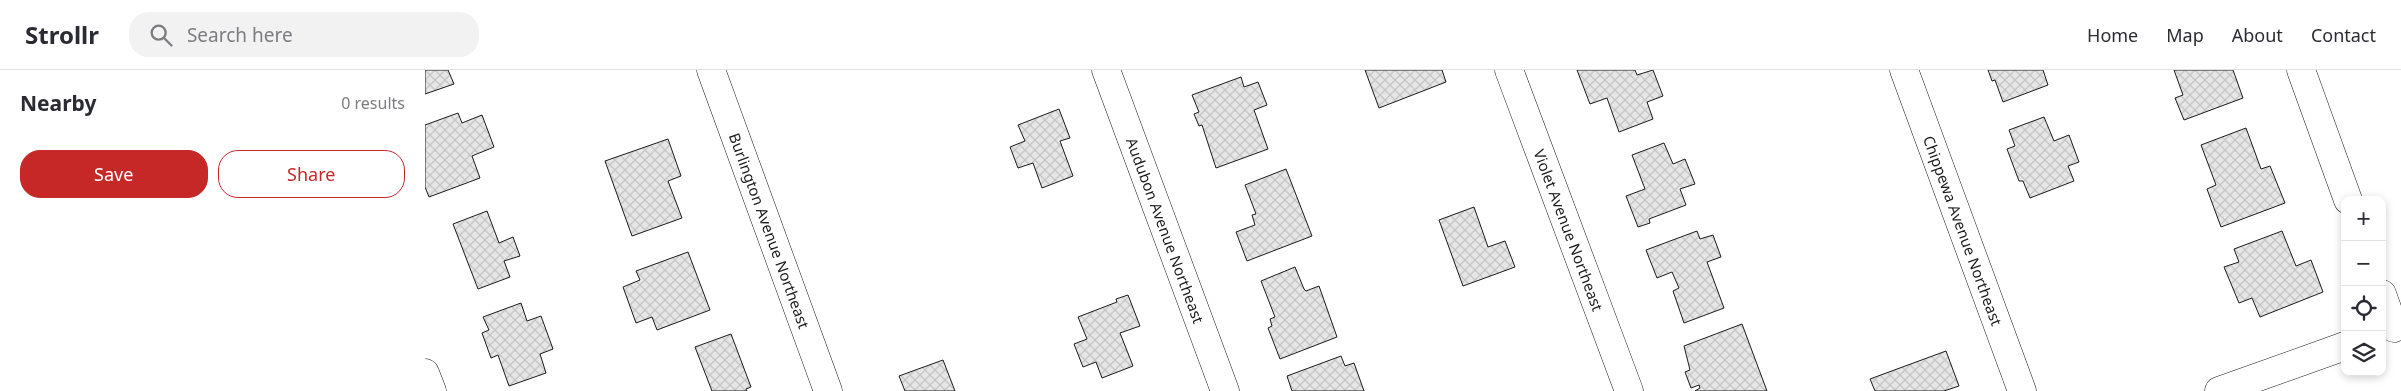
<!DOCTYPE html>
<meta charset="utf-8">
<style>
body{margin:0;font-family:"Noto Sans",sans-serif;background:#f2f2f3;color:#2b2b33}
.controls{position:absolute;right:15px;bottom:15px;display:grid;overflow:hidden;border-radius:10px;box-shadow:0 2px 8px #0003}
.controls button{width:45px;height:45px;display:grid;place-items:center;padding:0;border:0;border-bottom:1px solid #e1e1e2;background:#fff;color:#2b2b33;font:25px sans-serif}
.list{margin:0;padding:0;list-style:none}
h2{display:flex;justify-content:space-between;align-items:center;height:65px;margin:0;padding:0 20px;font-size:21px}
h2 small{font-size:16px;font-weight:400;color:#7c7c81}
.actions{display:flex;gap:10px;padding:15px 20px}
.actions a{flex:1;padding:11px 0;border:1px solid #c62828;border-radius:20px;text-align:center;font-size:18px;color:#c62828}
.actions .main{background:#c62828;color:#fff}
.icon{flex:none;width:28px;height:28px;fill:none;stroke:currentColor;stroke-width:2;stroke-linecap:round;stroke-linejoin:round}
.map{position:relative;flex:none;width:1976px;height:321px;overflow:hidden}
header{display:flex;align-items:center;gap:30px;box-sizing:border-box;height:70px;padding:0 25px;background:#fff;border-bottom:1px solid #e1e1e2}
header strong{font-size:24px}
nav{display:flex;gap:28px;margin-inline-start:auto;font-size:18px}
.search{width:350px;height:45px;background:#f2f2f3;display:flex;align-items:center;gap:12px;box-sizing:border-box;padding:0 18px;border-radius:20px;color:#7c7c81;font-size:19px}
main{display:flex}
aside{flex:1;background:#fff}
.map>svg:first-child{display:block}
.building{fill:url(#building-cross-hatch);stroke:#1a1a1a}
.lines{fill:none;stroke-linecap:round;stroke-linejoin:round}
.minor-casing{stroke:#1a1a1a;stroke-width:29}
.minor{stroke:#fff;stroke-width:28}
.labels{text-anchor:middle;dominant-baseline:central;stroke-width:4;stroke-linejoin:round;paint-order:stroke}
.street-label{font-size:15px;fill:#1a1a1a;stroke:#fff}
</style>
<header>
<strong>Strollr</strong>
<div class="search"><svg class="icon" aria-label="search" viewBox="0 0 24 24"><circle cx="10" cy="10" r="6"/><path d="M15 15l6 6"/></svg>Search here</div>
<nav><a>Home</a><a>Map</a><a>About</a><a>Contact</a></nav>
</header>
<main>
<aside>
<h2>Nearby<small>0 results</small></h2>
<ul class="list">
</ul>
<div class="actions"><a class="main">Save</a><a>Share</a></div>
</aside>
<div class="map">
<svg width="1976" height="321" viewBox="0 0 1976 321">
<defs>
<pattern id="building-cross-hatch" width="8" height="8" patternUnits="userSpaceOnUse" patternTransform="scale(1.25)"><rect width="8" height="8" fill="#e6e6e6"/><path d="M0 0l8 8M0 8l8-8" fill="none" stroke="#c5c5c5"/></pattern>
</defs>
<rect width="100%" height="100%" fill="#fff"/>
<g class="building">
<path d="M0 0H23L29 14 0 24Z"/>
<path d="M940 0H1017L1021 12 954 38Z"/>
<path d="M1152 0H1210L1212 5 1228 0 1238 26 1222 32 1228 49 1194 62 1182 28 1165 34Z"/>
<path d="M1563 0H1618L1623 15 1578 32 1570 10 1567 11Z"/>
<path d="M1749 0H1808L1818 28 1759 50 1750 28 1758 25Z"/>
<path d="M816 7 819 17 833 12 842 35 829 40 843 79 791 98 777 55 774 56 769 44 774 42 767 25Z"/>
<path d="M634 39 645 68 635 71 648 106 617 118 608 93 593 98 585 77 600 71 593 55Z"/>
<path d="M33 43 37 53 57 45 69 77 47 86 55 108 4 127 0 117V55Z"/>
<path d="M1619 47 1629 71 1644 65 1654 92 1643 96 1649 111 1605 128 1598 111H1594L1582 79 1590 76 1584 60Z"/>
<path d="M1821 58 1836 99 1845 96 1860 133 1796 157 1782 119 1791 115 1776 75Z"/>
<path d="M243 69 256 106 243 111 257 148 207 166 180 91Z"/>
<path d="M1239 73 1248 94 1260 89 1270 114 1255 119 1261 135 1224 149 1225 153 1213 157 1201 126 1220 119 1207 85Z"/>
<path d="M861 99 887 166 822 191 811 162 830 155 827 145 831 144 820 115Z"/>
<path d="M1049 137 1063 177 1080 171 1090 197 1038 216 1014 150Z"/>
<path d="M62 141 74 173 88 167 95 186 79 191 85 207 53 219 28 154Z"/>
<path d="M1272 161 1275 169 1288 165 1296 187 1282 192 1299 238 1259 253 1248 221 1254 218 1247 202 1232 208 1221 180Z"/>
<path d="M1857 161 1871 196 1886 190 1898 222 1835 247 1827 228 1814 233 1799 197 1814 192 1809 179Z"/>
<path d="M263 182 285 240 232 260 227 247 211 253 198 217 215 210 211 201Z"/>
<path d="M870 197 879 219 881 221 894 216 912 267 855 289 843 258 847 256 845 249 850 247 836 211Z"/>
<path d="M703 225 715 256 695 263 708 296 677 308 671 292 658 297 649 274 662 269 653 247 692 232 691 229Z"/>
<path d="M96 233 102 251 116 246 128 279 115 284 121 303 84 316 73 285 66 288 57 263 64 260 58 247Z"/>
<path d="M1317 254 1342 321H1270L1275 318 1274 315 1266 318 1260 302 1265 300 1259 276Z"/>
<path d="M306 264 326 317 321 319 322 321H287L270 277Z"/>
<path d="M1521 281 1534 316 1519 321H1450L1445 309Z"/>
<path d="M916 286 920 296 929 293 939 321H867L862 306Z"/>
<path d="M518 290 530 321H480L474 306Z"/>
</g>
<g class="lines">
<g class="minor-casing">
<g id="minor">
<path id="s1" d="M286 0 403 321"/>
<path id="s2" d="M681 0 800 321"/>
<path id="s3" d="M1084 0 1204 321"/>
<path id="s4" d="M1479 0 1597 321"/>
<path d="M1876 0 1923 130"/>
<path d="M1957 224 1969 258"/>
<path d="M0 303 7 321"/>
<path d="M1794 321 1920 276"/>
</g>
</g>
<use href="#minor" class="minor"/>
</g>
<g class="labels">
<g class="street-label">
<text stroke="none"><textPath href="#s1" startOffset="171">Burlington Avenue Northeast</textPath></text>
<text stroke="none"><textPath href="#s4" startOffset="171">Chippewa Avenue Northeast</textPath></text>
<text stroke="none"><textPath href="#s2" startOffset="171">Audubon Avenue Northeast</textPath></text>
<text stroke="none"><textPath href="#s3" startOffset="171">Violet Avenue Northeast</textPath></text>
</g>
</g>
</svg>
<div class="controls">
<button>+</button>
<button>−</button>
<button><svg class="icon" aria-label="locate" viewBox="0 0 24 24"><circle cx="12" cy="12" r="6"/><path d="M12 2v4M12 18v4M2 12h4M18 12h4"/></svg></button>
<button><svg class="icon" aria-label="layers" viewBox="0 0 24 24"><path d="M12 4l9 5-9 5-9-5zM3 14l9 5 9-5"/></svg></button>
</div>
</div>
</main>
